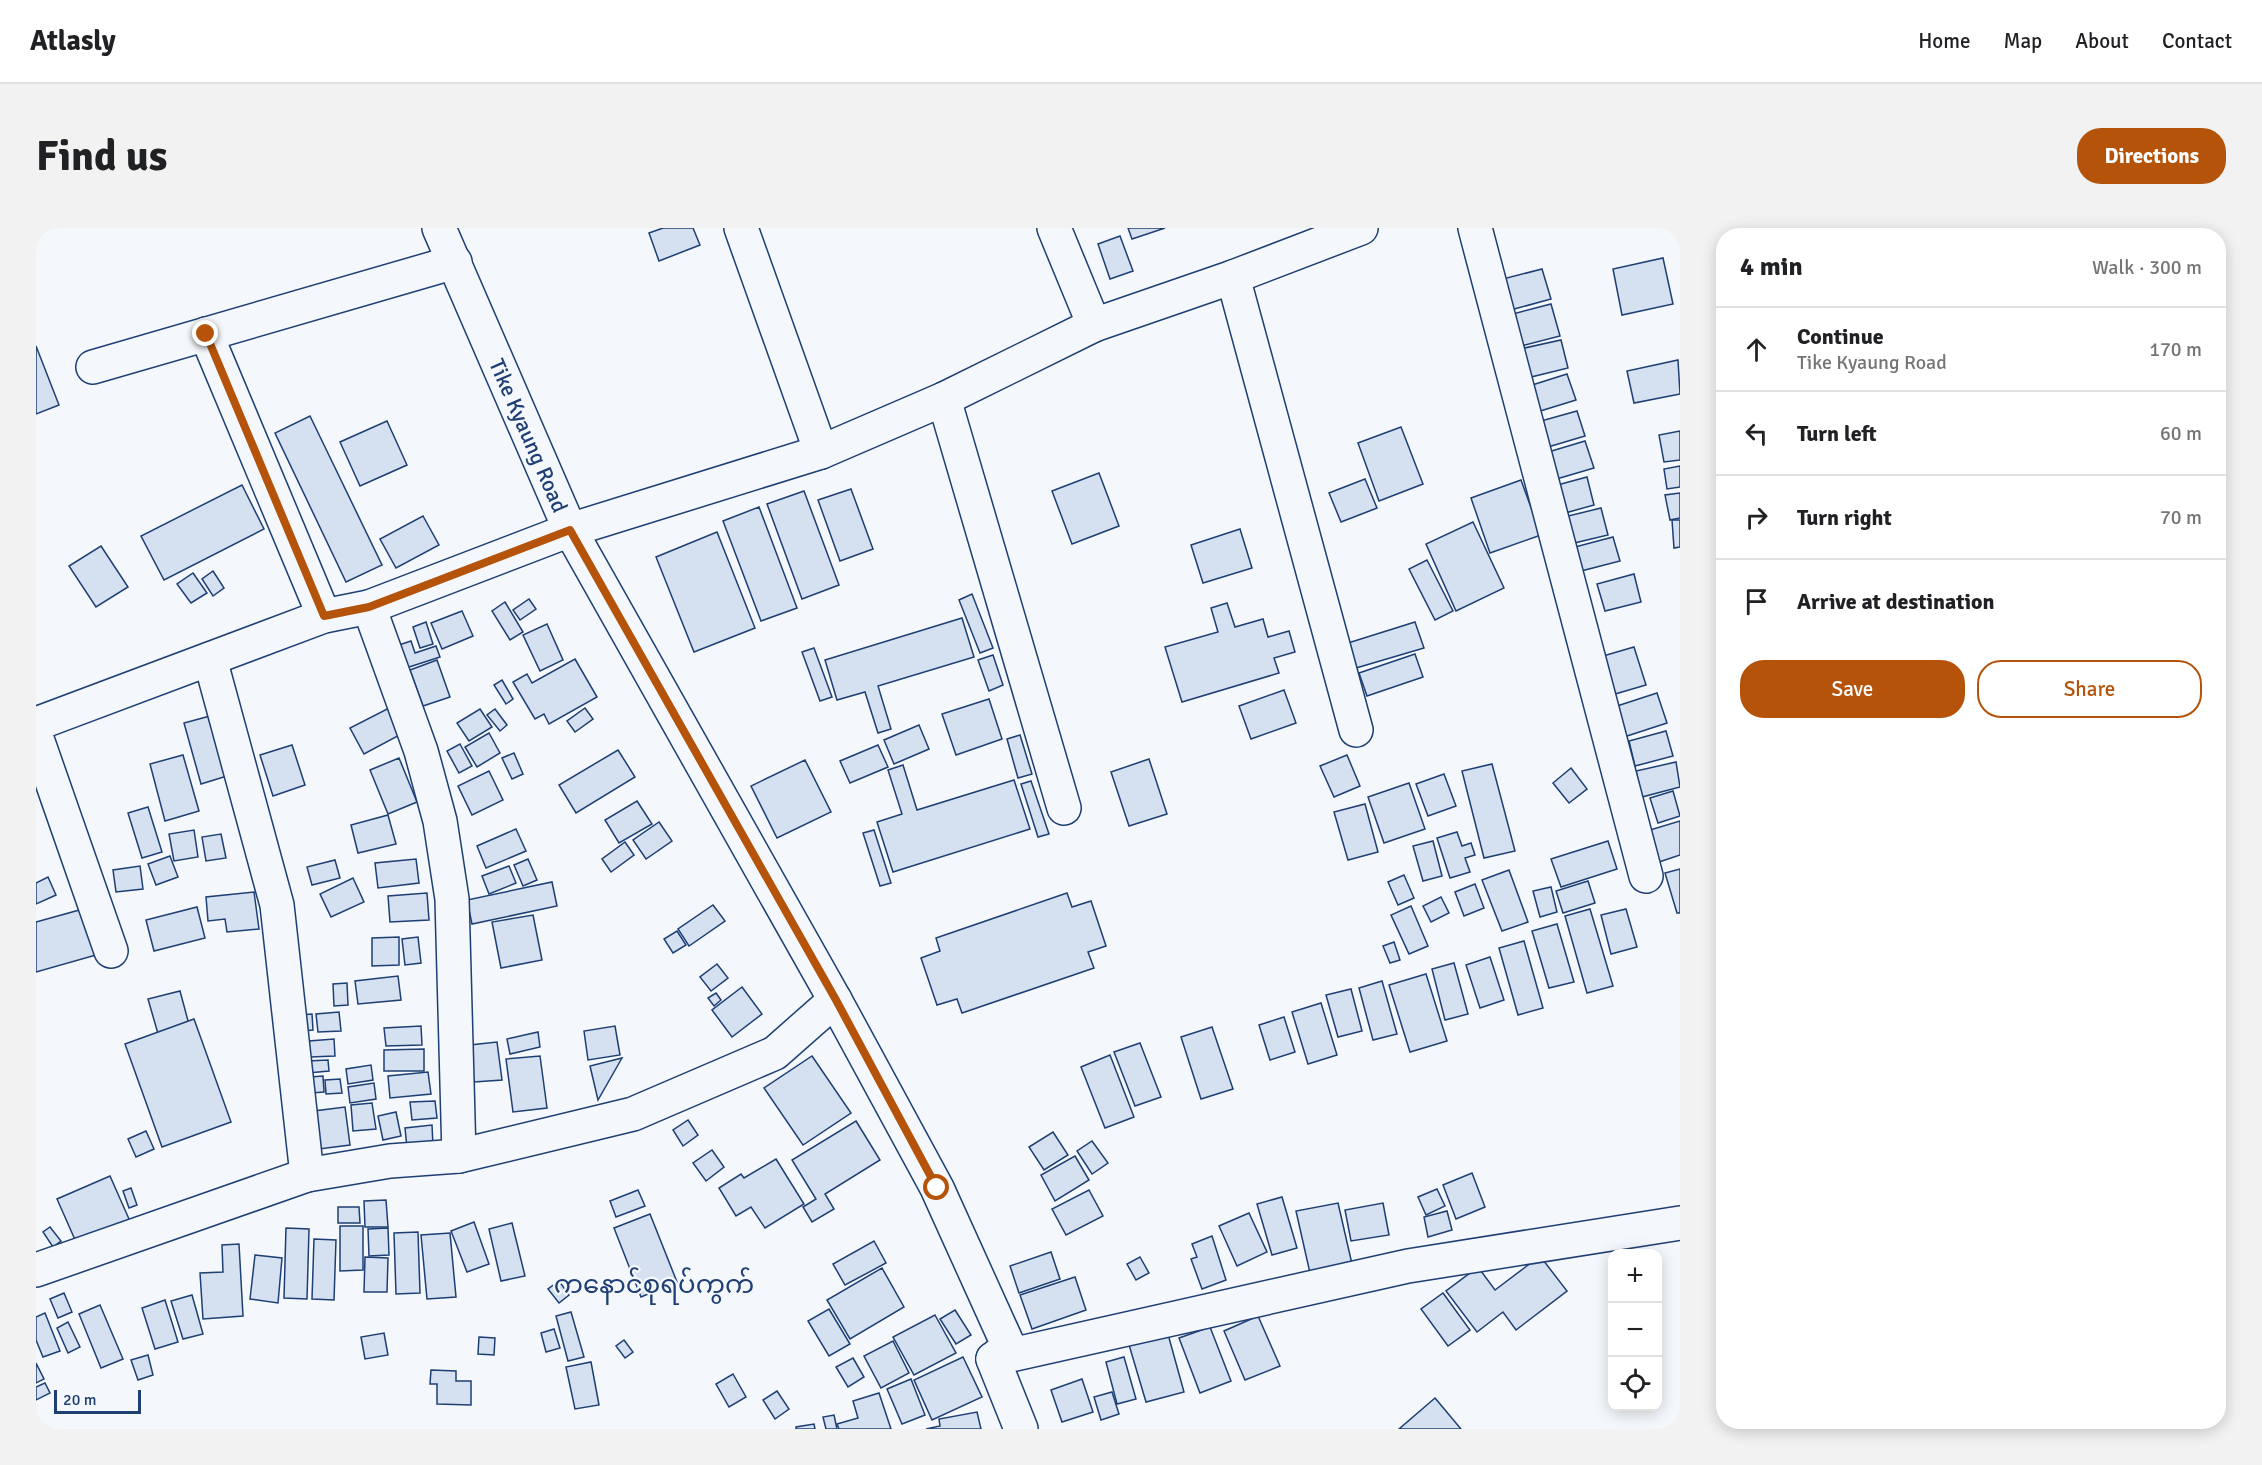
<!DOCTYPE html>
<meta charset="utf-8">
<style>
body{margin:0;font-family:Signika,"Noto Sans Myanmar",sans-serif;background:#f2f2f2;color:#202124}
.controls{position:absolute;right:18px;bottom:18px;display:grid;overflow:hidden;border-radius:12px;box-shadow:0 3px 15px #0003}
.controls button{width:54px;height:54px;display:grid;place-items:center;padding:0;border:0;border-bottom:2px solid #e0e0e0;background:#fff;color:#202124;font:30px sans-serif}
.scale{position:absolute;left:18px;bottom:15px;width:87px;box-sizing:border-box;padding-left:6px;border:3px solid #1d3f73;border-top:0;font-size:16px;line-height:21px;white-space:nowrap;color:#1d3f73;-webkit-text-stroke:4px #f4f7fb;paint-order:stroke}
.stop{position:absolute;width:18px;height:18px;margin:-14px;border:4px solid #b45309;border-radius:50%;background:#fff}
.stop.end{background:#b45309;border-color:#fff;box-shadow:0 2px 6px #0008}
.list{margin:0;padding:0;list-style:none}
h2{display:flex;justify-content:space-between;align-items:center;height:78px;margin:0;padding:0 24px;font-size:26px}
h2 small{font-size:20px;font-weight:400;color:#757577}
.list li{display:grid;grid-template-columns:39px 1fr auto;gap:18px;align-items:center;box-sizing:border-box;height:84px;padding:0 24px;border-top:2px solid #e0e0e0}
.list b{display:block;font-size:22px;white-space:nowrap}
.list p{margin:0;font-size:20px;white-space:nowrap;color:#757577}
.list em{font-size:20px;font-style:normal;color:#757577}
.actions{display:flex;gap:12px;padding:18px 24px}
.actions a{flex:1;padding:14px 0;border:2px solid #b45309;border-radius:24px;text-align:center;font-size:21px;color:#b45309}
.actions .main{background:#b45309;color:#fff}
.icon{flex:none;width:33px;height:33px;fill:none;stroke:currentColor;stroke-width:2;stroke-linecap:round;stroke-linejoin:round}
.map{position:relative;flex:none;width:1644px;height:1201px;overflow:hidden;border-radius:24px}
header{display:flex;align-items:center;gap:36px;box-sizing:border-box;height:84px;padding:0 30px;background:#fff;border-bottom:2px solid #e0e0e0}
header strong{font-size:28px}
nav{display:flex;gap:33px;margin-inline-start:auto;font-size:21px}
.intro{display:flex;align-items:center;justify-content:space-between;box-sizing:border-box;height:144px;padding:0 36px}
h1{margin:0;font-size:42px}
.button{padding:15px 27px;border-radius:24px;background:#b45309;color:#fff;font-size:21px;font-weight:700}
main{display:flex;gap:36px;padding:0 36px}
aside{flex:1;background:#fff;border-radius:24px;box-shadow:0 3px 15px #0003}
.map>svg:first-child{display:block}
.building{fill:#d5e0f0;stroke:#1d3f73;stroke-width:1.5}
.lines{fill:none;stroke-linecap:round;stroke-linejoin:round}
.minor-casing{stroke:#1d3f73;stroke-width:36}
.minor{stroke:#f4f7fb;stroke-width:33}
.route{stroke:#b45309;stroke-width:8}
.labels{text-anchor:middle;dominant-baseline:central;stroke-width:4.5;stroke-linejoin:round;paint-order:stroke}
.street-label{font-size:22px;fill:#1d3f73;stroke:#f4f7fb}
.quarter-label{font-size:26px;fill:#1d3f73;stroke:#f4f7fb}
</style>
<header>
<strong>Atlasly</strong>
<nav><a>Home</a><a>Map</a><a>About</a><a>Contact</a></nav>
</header>
<div class="intro"><h1>Find us</h1><a class="button">Directions</a></div>
<main>
<div class="map">
<svg width="1644" height="1201" viewBox="0 0 1644 1201">
<rect width="100%" height="100%" fill="#f4f7fb"/>
<g class="building">
<path d="M627 0H657L664 17 623 33 613 5Z"/>
<path d="M1092 0H1129L1096 11Z"/>
<path d="M1084 8 1097 43 1074 51 1062 16Z"/>
<path d="M1627 30 1637 76 1586 87 1577 41Z"/>
<path d="M1506 41 1515 71 1471 83 1463 52Z"/>
<path d="M1515 76 1524 108 1481 119 1473 87Z"/>
<path d="M1525 112 1532 140 1491 150 1484 121Z"/>
<path d="M0 118 23 177 0 186Z"/>
<path d="M1642 132 1644 166 1598 175 1591 143Z"/>
<path d="M1531 146 1540 172 1501 184 1493 158Z"/>
<path d="M1541 183 1549 208 1512 219 1505 193Z"/>
<path d="M274 188 346 337 310 354 239 205Z"/>
<path d="M351 193 371 237 324 258 304 214Z"/>
<path d="M1365 199 1387 256 1343 273 1322 215Z"/>
<path d="M1644 203V232L1628 234 1623 207Z"/>
<path d="M1549 213 1558 240 1517 252 1509 225Z"/>
<path d="M1644 238V259L1631 261 1628 241Z"/>
<path d="M1063 245 1083 298 1036 316 1016 263Z"/>
<path d="M1551 249 1558 277 1522 287 1514 259Z"/>
<path d="M1329 251 1341 280 1305 294 1293 265Z"/>
<path d="M1485 252 1505 307 1454 325 1435 270Z"/>
<path d="M206 257 228 301 128 352 105 308Z"/>
<path d="M815 261 837 321 804 333 782 272Z"/>
<path d="M768 263 803 357 766 371 731 276Z"/>
<path d="M1644 265V290L1634 292 1629 267Z"/>
<path d="M723 279 761 380 725 393 687 293Z"/>
<path d="M1565 280 1572 307 1534 316 1528 289Z"/>
<path d="M387 288 403 317 360 340 344 311Z"/>
<path d="M1636 292H1644V319L1638 320Z"/>
<path d="M1437 294 1468 360 1420 383 1390 316Z"/>
<path d="M1204 301 1216 340 1167 355 1155 317Z"/>
<path d="M681 304 719 400 658 424 620 329Z"/>
<path d="M1577 309 1584 333 1545 343 1539 319Z"/>
<path d="M65 318 92 359 60 379 33 338Z"/>
<path d="M1391 332 1417 383 1399 392 1373 341Z"/>
<path d="M177 343 188 360 177 368 166 351Z"/>
<path d="M157 345 171 365 155 375 141 356Z"/>
<path d="M1598 346 1605 374 1569 383 1561 356Z"/>
<path d="M936 366 957 420 944 425 923 372Z"/>
<path d="M493 371 500 381 484 392 477 382Z"/>
<path d="M469 374 487 404 474 412 456 383Z"/>
<path d="M1191 375 1199 399 1227 391 1232 409 1253 403 1259 424 1238 430 1243 445 1146 474 1129 419 1182 404 1175 380Z"/>
<path d="M426 383 437 408 406 421 395 395Z"/>
<path d="M926 390 938 429 842 458 855 501 842 505 829 464 801 472 789 432Z"/>
<path d="M390 394 397 416 384 420 377 399Z"/>
<path d="M1379 394 1388 420 1320 440 1312 415Z"/>
<path d="M511 396 527 432 504 443 487 407Z"/>
<path d="M375 413 379 425 400 418 404 429 370 440 363 417Z"/>
<path d="M1598 419 1610 457 1579 466 1567 428Z"/>
<path d="M778 420 796 469 784 473 766 424Z"/>
<path d="M1379 426 1387 449 1331 468 1323 445Z"/>
<path d="M957 427 967 457 953 463 942 432Z"/>
<path d="M539 431 561 469 513 496 508 486 499 491 477 454 491 446 496 455Z"/>
<path d="M401 432 414 469 387 478 374 442Z"/>
<path d="M466 452 477 471 470 476 458 457Z"/>
<path d="M1248 462 1260 495 1215 511 1203 478Z"/>
<path d="M1621 465 1631 495 1588 509 1578 479Z"/>
<path d="M953 471 966 511 920 527 906 486Z"/>
<path d="M359 477 373 502 328 526 314 500Z"/>
<path d="M549 480 557 491 539 504 531 493Z"/>
<path d="M444 481 456 499 433 513 421 495Z"/>
<path d="M459 481 471 497 464 503 451 487Z"/>
<path d="M174 488 191 548 165 556 148 495Z"/>
<path d="M883 497 893 521 858 536 848 512Z"/>
<path d="M1630 503 1637 528 1599 538 1593 513Z"/>
<path d="M453 505 464 525 441 539 429 519Z"/>
<path d="M984 507 996 546 982 550 971 511Z"/>
<path d="M424 516 436 538 423 545 411 523Z"/>
<path d="M256 517 269 557 237 568 224 527Z"/>
<path d="M842 517 852 539 814 555 804 533Z"/>
<path d="M582 522 599 549 540 585 523 557Z"/>
<path d="M478 525 487 546 476 551 466 530Z"/>
<path d="M147 527 163 583 129 593 114 536Z"/>
<path d="M1311 527 1324 558 1298 569 1284 538Z"/>
<path d="M363 530 381 574 352 586 334 542Z"/>
<path d="M1113 531 1131 586 1093 598 1075 544Z"/>
<path d="M769 532 795 584 741 610 715 558Z"/>
<path d="M1640 534 1644 559 1606 569 1600 543Z"/>
<path d="M1456 536 1479 623 1448 630 1426 543Z"/>
<path d="M867 537 881 582 978 552 994 601 857 644 841 594 866 586 852 542Z"/>
<path d="M1535 540 1551 561 1533 575 1517 555Z"/>
<path d="M453 543 467 572 436 587 422 558Z"/>
<path d="M1408 546 1420 578 1392 588 1380 556Z"/>
<path d="M995 553 1013 606 1002 609 985 556Z"/>
<path d="M1373 555 1389 601 1348 615 1332 569Z"/>
<path d="M1637 563 1644 588 1622 595 1614 570Z"/>
<path d="M601 573 616 596 583 615 569 592Z"/>
<path d="M1329 576 1342 624 1312 632 1298 584Z"/>
<path d="M112 579 126 624 106 630 92 585Z"/>
<path d="M352 587 360 616 322 625 315 597Z"/>
<path d="M1644 593V627L1623 634 1614 602Z"/>
<path d="M623 594 636 613 610 631 597 612Z"/>
<path d="M480 601 490 623 450 640 441 618Z"/>
<path d="M158 602 162 629 138 633 133 606Z"/>
<path d="M838 602 855 655 844 658 827 605Z"/>
<path d="M1421 604 1426 618 1435 615 1439 627 1429 630 1434 644 1414 650 1401 610Z"/>
<path d="M185 606 190 630 170 633 166 609Z"/>
<path d="M1397 613 1406 648 1387 653 1377 618Z"/>
<path d="M1572 613 1581 641 1525 659 1515 631Z"/>
<path d="M589 614 598 627 575 644 566 631Z"/>
<path d="M134 628 142 649 120 657 112 636Z"/>
<path d="M380 631 383 655 342 660 339 635Z"/>
<path d="M492 631 501 652 487 658 478 637Z"/>
<path d="M299 632 304 650 276 657 271 639Z"/>
<path d="M104 638 107 661 80 664 77 642Z"/>
<path d="M473 638 480 655 453 666 446 648Z"/>
<path d="M1644 641V685H1641L1629 645Z"/>
<path d="M1473 642 1492 694 1466 703 1446 652Z"/>
<path d="M1368 647 1378 670 1362 677 1352 654Z"/>
<path d="M12 649 20 667 0 676V655Z"/>
<path d="M317 650 328 674 295 689 284 666Z"/>
<path d="M1552 653 1559 675 1527 685 1520 663Z"/>
<path d="M516 654 521 678 436 696 431 672Z"/>
<path d="M1439 656 1448 680 1428 688 1419 664Z"/>
<path d="M1515 659 1521 684 1504 689 1497 663Z"/>
<path d="M218 664 223 701 191 704 189 691 172 693 170 669Z"/>
<path d="M391 665 393 692 354 694 352 668Z"/>
<path d="M1031 665 1036 679 1055 673 1070 718 1052 724 1058 740 926 785 921 771 901 777 885 730 904 723 900 710Z"/>
<path d="M1405 669 1413 685 1395 694 1387 678Z"/>
<path d="M677 677 689 693 653 718 642 701Z"/>
<path d="M1375 678 1392 718 1373 726 1355 687Z"/>
<path d="M161 679 169 710 118 723 110 692Z"/>
<path d="M47 681 60 727 0 744V694Z"/>
<path d="M1554 681 1577 758 1551 765 1529 688Z"/>
<path d="M1590 681 1601 719 1575 726 1565 687Z"/>
<path d="M497 687 506 732 465 740 456 694Z"/>
<path d="M1521 696 1538 754 1513 760 1496 703Z"/>
<path d="M641 703 650 717 637 725 628 711Z"/>
<path d="M363 709V737L336 738V710Z"/>
<path d="M382 709 385 735 369 737 366 711Z"/>
<path d="M1488 713 1507 780 1482 787 1463 720Z"/>
<path d="M1358 714 1364 732 1354 735 1347 718Z"/>
<path d="M1454 729 1468 772 1444 780 1430 737Z"/>
<path d="M1418 735 1432 786 1409 792 1396 741Z"/>
<path d="M681 736 692 750 675 763 664 749Z"/>
<path d="M1390 746 1411 813 1374 824 1353 757Z"/>
<path d="M362 748 365 772 322 776 319 753Z"/>
<path d="M1346 753 1361 806 1337 812 1323 760Z"/>
<path d="M311 755 312 777 298 778 297 756Z"/>
<path d="M706 759 726 786 696 809 676 782Z"/>
<path d="M1315 761 1326 803 1302 809 1290 767Z"/>
<path d="M144 763 158 815 127 823 112 771Z"/>
<path d="M680 765 685 772 678 778 672 770Z"/>
<path d="M1285 775 1301 827 1272 836 1256 784Z"/>
<path d="M303 784 305 803 282 804 280 786Z"/>
<path d="M276 786 277 802 266 803 264 787Z"/>
<path d="M1248 789 1259 824 1234 832 1223 797Z"/>
<path d="M158 791 195 894 126 919 89 816Z"/>
<path d="M385 798 386 817 350 818 348 800Z"/>
<path d="M579 798 584 827 552 832 548 803Z"/>
<path d="M1176 799 1197 861 1165 871 1145 809Z"/>
<path d="M502 804 504 819 474 826 471 811Z"/>
<path d="M298 811 299 828 274 829 273 813Z"/>
<path d="M461 814 466 852 438 854 434 817Z"/>
<path d="M1104 815 1125 869 1099 878 1078 824Z"/>
<path d="M388 821V843H348V822Z"/>
<path d="M1074 827 1098 889 1069 900 1045 839Z"/>
<path d="M504 828 511 880 477 884 470 831Z"/>
<path d="M776 828 815 885 767 917 728 860Z"/>
<path d="M586 830 562 872 554 838Z"/>
<path d="M292 832 293 843 272 845 271 833Z"/>
<path d="M335 837 337 852 312 856 310 841Z"/>
<path d="M392 844 395 866 354 870 352 848Z"/>
<path d="M287 848 288 864 275 865 274 849Z"/>
<path d="M304 851 306 865 290 866 289 852Z"/>
<path d="M338 855 340 871 314 875 312 859Z"/>
<path d="M399 873 401 890 376 892 374 874Z"/>
<path d="M336 875 340 901 317 903 315 877Z"/>
<path d="M309 879 314 917 283 921 278 883Z"/>
<path d="M360 884 365 908 347 912 342 888Z"/>
<path d="M652 892 662 907 647 918 637 902Z"/>
<path d="M820 893 844 932 789 966 798 981 776 994 767 979 780 971 756 932Z"/>
<path d="M396 897 397 918 371 920 369 900Z"/>
<path d="M110 903 118 921 100 929 92 911Z"/>
<path d="M1017 904 1032 927 1008 942 993 919Z"/>
<path d="M1056 913 1072 935 1056 946 1041 923Z"/>
<path d="M676 922 688 939 670 953 657 935Z"/>
<path d="M1039 928 1053 952 1019 973 1005 947Z"/>
<path d="M740 931 768 976 729 1000 715 979 700 988 683 960 705 946 708 950Z"/>
<path d="M1436 945 1449 979 1420 991 1407 957Z"/>
<path d="M74 948 97 1000 44 1023 21 971Z"/>
<path d="M95 960 101 977 93 980 87 963Z"/>
<path d="M1401 961 1409 978 1390 987 1382 969Z"/>
<path d="M602 962 609 978 580 989 574 973Z"/>
<path d="M1053 962 1067 988 1030 1007 1016 981Z"/>
<path d="M1246 969 1261 1020 1236 1027 1221 976Z"/>
<path d="M350 972 352 999H329L328 973Z"/>
<path d="M1302 975 1316 1036 1274 1045 1260 983Z"/>
<path d="M1347 975 1353 1007 1315 1013 1309 982Z"/>
<path d="M302 979H323L324 995H302Z"/>
<path d="M1411 983 1416 1002 1392 1009 1388 989Z"/>
<path d="M1213 985 1231 1024 1201 1038 1183 998Z"/>
<path d="M614 986 641 1054 605 1069 578 1000Z"/>
<path d="M438 994 453 1036 431 1044 415 1003Z"/>
<path d="M476 995 489 1048 465 1053 453 1001Z"/>
<path d="M304 998H327V1042L304 1043Z"/>
<path d="M14 999 25 1013 17 1019 7 1004Z"/>
<path d="M250 1000 273 1001 271 1071 248 1070Z"/>
<path d="M352 1000 353 1027 333 1028 332 1001Z"/>
<path d="M382 1004 384 1065 360 1066 358 1005Z"/>
<path d="M414 1005 420 1069 391 1071 385 1007Z"/>
<path d="M1176 1008 1190 1052 1166 1061 1155 1031 1161 1029 1156 1016Z"/>
<path d="M278 1011 300 1012 298 1072 276 1071Z"/>
<path d="M838 1013 850 1035 809 1057 797 1036Z"/>
<path d="M203 1016 207 1088 167 1091 164 1045 187 1044 186 1017Z"/>
<path d="M1015 1024 1024 1051 983 1065 974 1038Z"/>
<path d="M219 1027 246 1030 242 1075 214 1071Z"/>
<path d="M1504 1028 1531 1063 1480 1102 1467 1084 1441 1104 1410 1063 1442 1039 1459 1062Z"/>
<path d="M329 1029 352 1030 351 1064H328Z"/>
<path d="M1104 1029 1113 1045 1100 1052 1091 1036Z"/>
<path d="M846 1040 868 1079 814 1111 791 1072Z"/>
<path d="M1039 1049 1050 1082 996 1101 984 1067Z"/>
<path d="M523 1053 533 1067 523 1075 512 1061Z"/>
<path d="M28 1065 36 1084 22 1090 14 1071Z"/>
<path d="M1407 1065 1434 1102 1412 1118 1385 1081Z"/>
<path d="M156 1067 167 1106 147 1111 135 1073Z"/>
<path d="M129 1072 142 1114 119 1121 106 1080Z"/>
<path d="M64 1077 87 1131 65 1140 43 1086Z"/>
<path d="M793 1081 814 1116 793 1128 772 1093Z"/>
<path d="M919 1082 935 1107 920 1116 904 1091Z"/>
<path d="M535 1084 548 1129 532 1133 520 1088Z"/>
<path d="M9 1085 24 1123 7 1129 0 1112V1089Z"/>
<path d="M899 1087 920 1125 878 1147 857 1109Z"/>
<path d="M1222 1088 1244 1138 1209 1152 1188 1103Z"/>
<path d="M32 1094 44 1119 32 1125 21 1100Z"/>
<path d="M1130 1099 1148 1164 1110 1174 1091 1110Z"/>
<path d="M1174 1099 1195 1153 1164 1165 1143 1110Z"/>
<path d="M518 1101 524 1120 510 1124 505 1105Z"/>
<path d="M348 1105 352 1127 329 1131 325 1109Z"/>
<path d="M443 1109 459 1110 458 1127 442 1126Z"/>
<path d="M588 1112 597 1124 589 1130 580 1118Z"/>
<path d="M857 1113 873 1145 845 1160 828 1128Z"/>
<path d="M112 1127 117 1147 102 1152 95 1132Z"/>
<path d="M927 1129 946 1169 896 1192 878 1152Z"/>
<path d="M1088 1129 1100 1171 1081 1176 1070 1134Z"/>
<path d="M817 1130 828 1149 812 1159 800 1139Z"/>
<path d="M555 1134 563 1177 539 1181 530 1139Z"/>
<path d="M0 1135 8 1151 0 1155Z"/>
<path d="M395 1142 420 1143V1153H435V1177L401 1176V1156H394Z"/>
<path d="M697 1146 710 1169 693 1179 680 1156Z"/>
<path d="M875 1151 889 1187 866 1196 851 1161Z"/>
<path d="M1046 1151 1057 1184 1026 1194 1015 1162Z"/>
<path d="M9 1155 14 1165 0 1172V1159Z"/>
<path d="M741 1163 753 1181 739 1191 727 1172Z"/>
<path d="M1076 1164 1083 1186 1065 1192 1058 1169Z"/>
<path d="M843 1165 855 1201H803L801 1196 822 1190 817 1173Z"/>
<path d="M1399 1170 1425 1201H1363Z"/>
<path d="M941 1184 945 1201H890L904 1198 903 1191Z"/>
<path d="M798 1187 801 1201H790L787 1189Z"/>
<path d="M778 1196 779 1201H760V1199Z"/>
</g>
<g class="lines">
<g class="minor-casing">
<g id="minor">
<path id="s1" d="M403 0 534 302 799 772 901 960 973 1119 957 1131 985 1201"/>
<path d="M705 0 785 224"/>
<path d="M1018 0 1058 97"/>
<path d="M1439 0 1610 648"/>
<path d="M1197 49 1320 502"/>
<path d="M170 106 288 388"/>
<path d="M57 139 419 34"/>
<path d="M908 171 1028 580"/>
<path d="M333 379 385 523 404 593 416 671 423 928"/>
<path d="M174 431 241 677 271 947"/>
<path d="M0 496 288 388 333 379 534 302 785 224 908 171 1058 97 1197 49 1325 0"/>
<path d="M0 508 75 723"/>
<path d="M0 1042 271 947 354 933 423 928 597 886 739 825 799 772"/>
<path d="M957 1131 1372 1038 1644 995"/>
</g>
</g>
<use href="#minor" class="minor"/>
</g>
<g class="lines">
<path class="route" d="M170 106 288 388 333 379 534 302 800 772 901 960"/>
</g>
<g class="labels">
<g class="street-label">
<text stroke="none"><textPath href="#s1" startOffset="226">Tike Kyaung Road</textPath></text>
</g>
<g class="quarter-label">
<text x="618" y="1057">ကနောင်စုရပ်ကွက်</text>
</g>
</g>
</svg>
<div class="controls">
<button>+</button>
<button>−</button>
<button><svg class="icon" aria-label="locate" viewBox="0 0 24 24"><circle cx="12" cy="12" r="6"/><path d="M12 2v4M12 18v4M2 12h4M18 12h4"/></svg></button>
</div>
<div class="scale">20 m</div>
<div class="stop" style="left:901px;top:960px"></div>
<div class="stop end" style="left:170px;top:106px"></div>
</div>
<aside>
<h2>4 min<small>Walk · 300 m</small></h2>
<ul class="list">
<li><svg class="icon" aria-label="ahead" viewBox="0 0 24 24"><path d="M12 20V5M6 11l6-6 6 6"/></svg><div><b>Continue</b><p>Tike Kyaung Road</p></div><em>170 m</em></li>
<li><svg class="icon" aria-label="left" viewBox="0 0 24 24"><path d="M17 20v-9H6M10 6l-5 5 5 5"/></svg><div><b>Turn left</b></div><em>60 m</em></li>
<li><svg class="icon" aria-label="right" viewBox="0 0 24 24"><path d="M7 20v-9h11M14 6l5 5-5 5"/></svg><div><b>Turn right</b></div><em>70 m</em></li>
<li><svg class="icon" aria-label="arrive" viewBox="0 0 24 24"><path d="M6 21V4h12l-3 4 3 4H6"/></svg><div><b>Arrive at destination</b></div></li>
</ul>
<div class="actions"><a class="main">Save</a><a>Share</a></div>
</aside>
</main>
